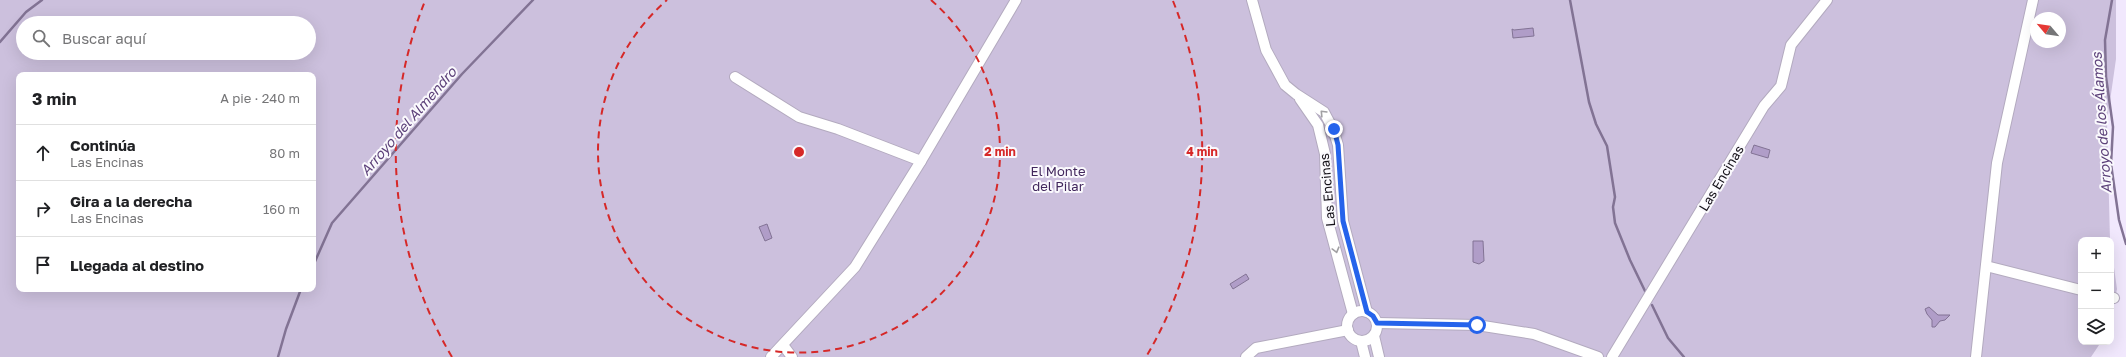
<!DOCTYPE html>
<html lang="es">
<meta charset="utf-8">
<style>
body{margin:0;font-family:"Golos Text",sans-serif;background:#f6f6f6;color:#202124}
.controls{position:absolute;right:12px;bottom:12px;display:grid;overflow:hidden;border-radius:8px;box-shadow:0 4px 16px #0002}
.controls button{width:36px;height:36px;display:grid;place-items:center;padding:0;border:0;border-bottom:1px solid #e0e0e0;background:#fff;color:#202124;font:20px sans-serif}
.compass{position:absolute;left:2030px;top:12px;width:36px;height:36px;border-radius:50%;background:#fff;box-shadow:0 4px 16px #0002;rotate:299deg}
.stop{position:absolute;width:12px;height:12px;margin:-9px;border:3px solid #2563eb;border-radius:50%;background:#fff}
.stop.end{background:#2563eb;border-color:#fff;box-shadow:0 1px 4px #0008}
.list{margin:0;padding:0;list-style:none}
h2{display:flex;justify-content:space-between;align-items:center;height:52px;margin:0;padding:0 16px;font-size:17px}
h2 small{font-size:13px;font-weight:400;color:#757577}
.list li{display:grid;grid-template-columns:26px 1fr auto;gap:12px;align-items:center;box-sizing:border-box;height:56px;padding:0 16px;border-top:1px solid #e0e0e0}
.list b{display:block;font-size:15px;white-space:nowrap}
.list p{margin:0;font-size:13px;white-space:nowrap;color:#757577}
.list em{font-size:13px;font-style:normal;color:#757577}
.icon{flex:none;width:22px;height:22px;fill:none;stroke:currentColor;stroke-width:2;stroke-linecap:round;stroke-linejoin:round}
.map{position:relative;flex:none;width:2126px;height:357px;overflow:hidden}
.search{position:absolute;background:#fff;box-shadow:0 4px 16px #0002;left:16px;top:16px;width:300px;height:44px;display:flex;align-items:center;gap:10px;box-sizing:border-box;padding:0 14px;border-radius:22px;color:#757577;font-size:15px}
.panel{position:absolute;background:#fff;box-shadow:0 4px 16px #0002;left:16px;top:72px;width:300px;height:220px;border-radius:8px}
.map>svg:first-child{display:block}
.green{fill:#ccc0dd;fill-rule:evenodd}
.water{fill:#b09dc8;stroke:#827394}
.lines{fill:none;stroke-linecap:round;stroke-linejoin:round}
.stream{stroke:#827394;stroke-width:2.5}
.minor-casing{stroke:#b3aabf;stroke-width:12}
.minor{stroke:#fff;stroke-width:10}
.oneway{stroke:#a1a0a3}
.route{stroke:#2563eb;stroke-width:5}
.ring{fill:none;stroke:#d62828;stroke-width:2;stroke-dasharray:7 5}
.labels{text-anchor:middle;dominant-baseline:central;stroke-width:4;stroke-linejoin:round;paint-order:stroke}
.park-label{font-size:13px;fill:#41275c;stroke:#faf9fd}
.street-label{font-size:13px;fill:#151219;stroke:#faf9fd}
.water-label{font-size:14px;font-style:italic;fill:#5d427a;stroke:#faf9fd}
.centre{fill:#d62828;stroke:#faf9fd;stroke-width:2}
.ring-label{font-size:12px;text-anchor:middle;font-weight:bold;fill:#d62828;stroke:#faf9fd;stroke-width:4;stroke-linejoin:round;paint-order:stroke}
</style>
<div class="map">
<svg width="2126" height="357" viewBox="0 0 2126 357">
<rect width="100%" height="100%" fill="#f1e8fd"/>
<g class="green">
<path d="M0 0H2116V59L2107 122 2110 240H2081V342H2101L2091 357H0ZM2036 18H2060V42H2036ZM23 23H309V53H23ZM19 75H313V289H19Z"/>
<path d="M2111 246 2117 289 2111 317Z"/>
</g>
<g class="water">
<path d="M1533 28 1534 36 1513 38 1512 29 1514 30Z"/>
<path d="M1754 145 1770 150 1768 158 1751 153Z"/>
<path d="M767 224 772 238 765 241 759 227Z"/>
<path d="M1473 241H1483L1484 261 1479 264 1473 262Z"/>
<path d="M1246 274 1249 279 1233 289 1230 284Z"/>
<path d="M1929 307 1938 315H1950L1945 320 1940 321 1935 327H1932V320L1927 314 1925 309Z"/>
</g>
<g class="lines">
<g class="stream">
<path d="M1570 0 1589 102 1596 124 1607 146 1615 197 1613 207 1615 223 1630 260 1645 291"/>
<path d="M2112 0 2105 40 2106 77 2113 127 2111 164 2119 220 2126 244"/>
<path d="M0 42 26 12 42 0"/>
<path d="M313 266 332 223 462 74 533 0"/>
<path d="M1652 305 1668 338 1684 357"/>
<path d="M278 357 286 329 301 289"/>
</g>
<g class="minor-casing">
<g id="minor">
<path d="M1252 0 1266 50 1285 85 1296 94 1324 112 1333 129 1338 145 1343 221 1367 312"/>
<path d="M735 77 799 117 838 129 921 161"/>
<path d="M1300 99 1318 125 1325 154 1327 218 1353 314"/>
<path d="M1986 266 2081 290"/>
<path d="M2111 297 2114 298"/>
<circle cx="1362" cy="326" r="15"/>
<path d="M1377 323 1477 325 1534 334 1598 357"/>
<path d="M1374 336 1379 357"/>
<path d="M1361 341 1365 357"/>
<path d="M783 345 792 357"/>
<path d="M771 357 855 267 921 161 1016 0"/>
<path d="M1246 357 1256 348 1348 330"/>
<path d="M1612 357 1764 106 1781 86 1791 45 1827 0"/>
<path d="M1976 357 1997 163 2033 0"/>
</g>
</g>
<use href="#minor" class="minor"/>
</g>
<defs><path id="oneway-chevron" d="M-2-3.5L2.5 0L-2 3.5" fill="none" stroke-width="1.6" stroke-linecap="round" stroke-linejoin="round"/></defs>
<g class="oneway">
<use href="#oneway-chevron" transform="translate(1323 113) rotate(-134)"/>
<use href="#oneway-chevron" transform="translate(1336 250) rotate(75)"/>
</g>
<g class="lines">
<path class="route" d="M1334 129 1338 145 1343 221 1367 312 1373 316 1377 323 1477 325"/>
</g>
<g class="ring">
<path d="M931 0A201 201 0 1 1 667 0"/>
<path d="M452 357A403 403 0 0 1 425 1M1173 1A403 403 0 0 1 1146 357"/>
</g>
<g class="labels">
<g class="park-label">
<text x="1058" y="171">El Monte<tspan x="1058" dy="15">del Pilar</tspan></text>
</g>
<g class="street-label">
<text transform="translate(1721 178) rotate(-59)">Las Encinas</text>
<text transform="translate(1327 190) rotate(-95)">Las Encinas</text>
</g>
<g class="water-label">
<text transform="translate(408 121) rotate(-49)">Arroyo del Almendro</text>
<text transform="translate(2101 123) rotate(-94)">Arroyo de los Álamos</text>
</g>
</g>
<circle cx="799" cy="152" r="6" class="centre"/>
<g class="ring-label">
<text x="1000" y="156">2 min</text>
<text x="1202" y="156">4 min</text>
</g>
</svg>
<div class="controls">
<button>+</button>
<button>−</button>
<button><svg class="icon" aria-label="layers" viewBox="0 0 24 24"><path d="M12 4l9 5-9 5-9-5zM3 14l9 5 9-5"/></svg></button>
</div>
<svg class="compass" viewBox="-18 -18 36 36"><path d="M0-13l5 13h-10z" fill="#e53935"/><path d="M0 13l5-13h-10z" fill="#757577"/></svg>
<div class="stop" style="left:1477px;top:325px"></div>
<div class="stop end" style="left:1334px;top:129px"></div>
<div class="search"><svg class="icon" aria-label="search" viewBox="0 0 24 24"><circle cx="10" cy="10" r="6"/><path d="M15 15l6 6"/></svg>Buscar aquí</div>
<section class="panel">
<h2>3 min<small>A pie · 240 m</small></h2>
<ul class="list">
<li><svg class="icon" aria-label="ahead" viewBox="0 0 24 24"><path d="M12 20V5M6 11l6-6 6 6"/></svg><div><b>Continúa</b><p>Las Encinas</p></div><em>80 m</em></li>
<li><svg class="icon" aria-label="right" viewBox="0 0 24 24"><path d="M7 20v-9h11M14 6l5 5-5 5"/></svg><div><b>Gira a la derecha</b><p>Las Encinas</p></div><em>160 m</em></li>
<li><svg class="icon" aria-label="arrive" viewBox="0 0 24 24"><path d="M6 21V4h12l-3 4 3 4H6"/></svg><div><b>Llegada al destino</b></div></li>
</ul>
</section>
</div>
